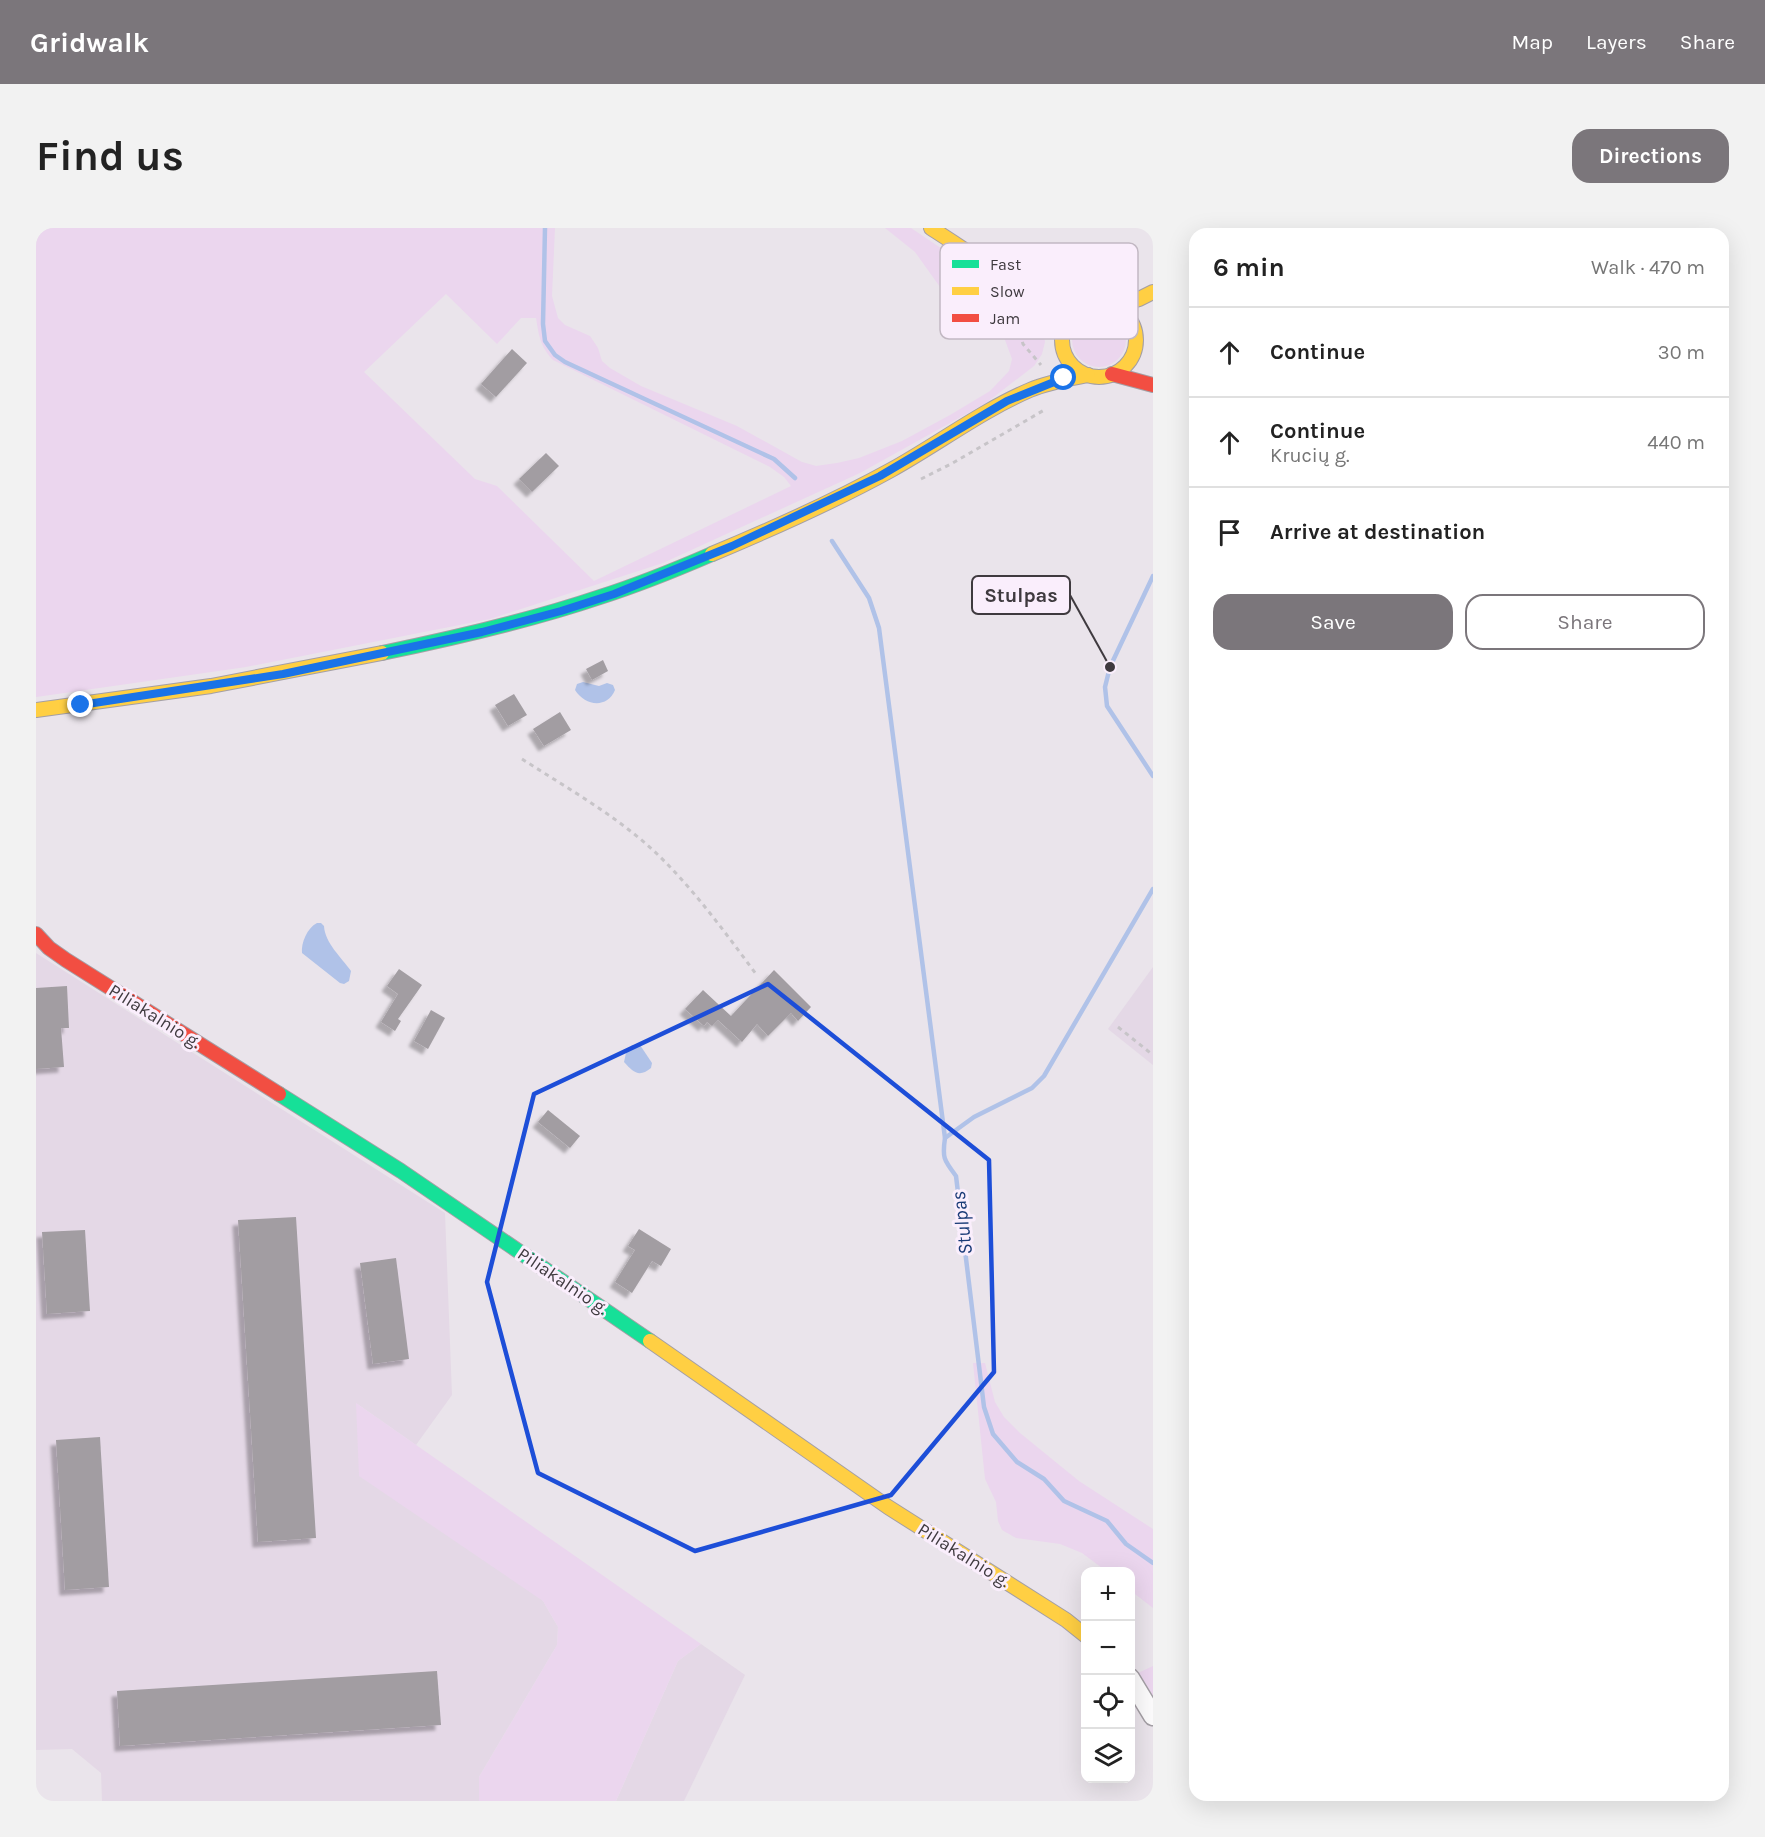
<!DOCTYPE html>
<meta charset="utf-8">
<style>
body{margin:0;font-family:Karla,sans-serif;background:#f2f2f2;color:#222}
.controls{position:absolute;right:18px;bottom:18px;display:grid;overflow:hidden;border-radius:12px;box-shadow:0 6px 24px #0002}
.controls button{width:54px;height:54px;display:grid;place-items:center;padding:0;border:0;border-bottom:2px solid #e0e0e0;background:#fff;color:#222;font:30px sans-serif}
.stop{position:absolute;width:18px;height:18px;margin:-14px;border:4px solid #1a73e8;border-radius:50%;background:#fff}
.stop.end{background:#1a73e8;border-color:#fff;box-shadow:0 2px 6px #0008}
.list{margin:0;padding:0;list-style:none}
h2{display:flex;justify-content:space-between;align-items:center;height:78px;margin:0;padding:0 24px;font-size:26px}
h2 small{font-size:20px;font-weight:400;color:#767676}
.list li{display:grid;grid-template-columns:39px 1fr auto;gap:18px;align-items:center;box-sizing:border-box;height:90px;padding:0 24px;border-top:2px solid #e0e0e0}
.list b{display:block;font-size:22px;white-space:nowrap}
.list p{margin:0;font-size:20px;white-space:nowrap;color:#767676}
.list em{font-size:20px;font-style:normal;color:#767676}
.actions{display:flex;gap:12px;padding:18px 24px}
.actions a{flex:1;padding:14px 0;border:2px solid #7b767b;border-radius:18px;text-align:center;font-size:21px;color:#7b767b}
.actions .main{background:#7b767b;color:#fff}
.icon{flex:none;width:33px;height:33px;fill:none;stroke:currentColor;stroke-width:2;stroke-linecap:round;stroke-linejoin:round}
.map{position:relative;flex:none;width:1117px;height:1573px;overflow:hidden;border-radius:18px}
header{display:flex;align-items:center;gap:36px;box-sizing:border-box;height:84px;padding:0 30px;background:#7b767b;color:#fff}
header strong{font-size:28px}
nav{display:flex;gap:33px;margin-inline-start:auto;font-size:21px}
.intro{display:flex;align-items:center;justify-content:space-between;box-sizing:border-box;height:144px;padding:0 36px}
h1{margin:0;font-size:42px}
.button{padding:15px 27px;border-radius:18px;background:#7b767b;color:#fff;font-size:21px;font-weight:700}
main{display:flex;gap:36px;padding:0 36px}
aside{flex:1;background:#fff;border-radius:18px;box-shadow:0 6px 24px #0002}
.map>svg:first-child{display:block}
.built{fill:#e4d8e6}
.green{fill:#ebd6ee;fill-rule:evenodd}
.water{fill:#b0c2e8}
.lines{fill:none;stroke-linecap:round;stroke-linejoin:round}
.stream{stroke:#b0c2e8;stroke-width:4.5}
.building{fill:#a29da2;filter:url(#shadow)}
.street-casing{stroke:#a49fa5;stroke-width:21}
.fast-casing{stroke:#a49fa5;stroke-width:16}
.slow-casing{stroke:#a49fa5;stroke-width:16}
.jam-casing{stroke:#a49fa5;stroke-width:16}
.path{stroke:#c7c4c8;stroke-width:3;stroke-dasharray:4.5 4.5;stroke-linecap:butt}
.street{stroke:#fcfbfc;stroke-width:18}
.fast{stroke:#16e098;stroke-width:14}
.slow{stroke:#ffcf43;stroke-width:14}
.jam{stroke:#f24e42;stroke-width:14}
.route{stroke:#1a73e8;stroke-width:8}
.marked{fill:none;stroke:#1d4ed8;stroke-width:4.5;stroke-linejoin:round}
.labels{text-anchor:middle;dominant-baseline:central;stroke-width:6;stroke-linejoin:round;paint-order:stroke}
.street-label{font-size:18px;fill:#3f3a3f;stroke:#faeefc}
.water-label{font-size:20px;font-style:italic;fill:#1a3b77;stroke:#faeefc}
.key{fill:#faeefc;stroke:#c2b8c3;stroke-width:1.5}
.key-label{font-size:16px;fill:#3f3a3f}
.leader{fill:none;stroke:#3f3a3f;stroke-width:2}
.callout-dot{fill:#3f3a3f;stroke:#faeefc;stroke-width:2}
.callout{fill:#faeefc;stroke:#3f3a3f;stroke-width:2}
.callout-label{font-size:20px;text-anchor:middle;font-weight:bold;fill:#3f3a3f}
</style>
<header>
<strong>Gridwalk</strong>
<nav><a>Map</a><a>Layers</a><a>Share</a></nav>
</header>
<div class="intro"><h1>Find us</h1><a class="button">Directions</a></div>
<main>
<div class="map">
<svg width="1117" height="1573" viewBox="0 0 1117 1573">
<defs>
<filter id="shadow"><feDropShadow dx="-5.5" dy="5.5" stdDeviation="1.5" flood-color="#0004"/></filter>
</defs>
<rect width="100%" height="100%" fill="#eae4eb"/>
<g class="built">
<path d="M0 725 409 985 416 1167 380 1217 320 1175 507 1373 522 1399 521 1417 443 1549V1573H66L65 1545 36 1521 0 1522Z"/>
<path d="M1117 739V837L1072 801Z"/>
<path d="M665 1416 709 1447 648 1573H580L642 1433Z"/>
</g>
<g class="green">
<path d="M0 0H519L516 68 522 90 529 97 554 108 562 120 566 133 574 140 605 158 701 198 766 234 780 238 801 235 823 230 866 213 914 187 954 163 973 143 976 131 961 90 948 76 934 70 921 71 909 66 879 24 849 0H875L942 45 1007 101 1009 114 1006 126 998 138 950 175 824 245 627 335 454 391 210 439 0 469ZM410 66 461 116 485 90H500C503 108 504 118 517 132L734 239 748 249 755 258 558 353 461 258 439 251 328 144Z"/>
<circle cx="1063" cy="112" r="27"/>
<path d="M937 1135H949L959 1174 968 1189 984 1205 1043 1253 1117 1301V1380L1095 1363 1094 1344 1070 1343 1046 1325 1024 1316 980 1310 966 1302 962 1293 960 1274 949 1251Z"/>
<path d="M320 1175 665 1416 642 1433 580 1573H443V1549L521 1417 522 1399 507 1373 323 1248Z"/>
<path d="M1117 1438V1468L1102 1445Z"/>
</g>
<g class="water">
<path d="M547 454 563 458 571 455 577 457 579 462C571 481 549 478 539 462L541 456Z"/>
<path d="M281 695H285L288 698C289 715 305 729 315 743L313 753 308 756 304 755 266 725C265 715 271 700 281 695Z"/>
<path d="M596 817H604L616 835 615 840C603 850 597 844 588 834L590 825Z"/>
</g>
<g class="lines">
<g class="stream">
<path d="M509 0 507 96 509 113 519 127 529 134 738 231 759 250"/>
<path d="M796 313 833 370 843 400 909 910"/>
<path d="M1117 348 1074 439 1069 459 1071 478 1117 548"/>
<path d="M1117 661 1008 848 996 860 938 889 909 910C906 930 908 932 920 948L948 1179 957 1206 981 1234 1008 1251 1028 1273 1071 1293 1090 1316 1117 1335"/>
</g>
</g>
<g class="building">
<path d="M476 121 491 135 460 169 445 156Z"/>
<path d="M510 225 523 238 496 264 483 251Z"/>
<path d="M567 432 572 443 556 452 550 441Z"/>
<path d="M478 466 491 487 472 498 459 477Z"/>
<path d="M524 484 535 502 508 518 497 501Z"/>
<path d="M363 741 386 757 362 791 365 793 359 803 345 794 362 766 351 758Z"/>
<path d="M738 742 775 779 762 793 755 785 732 808 721 796 706 814 682 792 676 798 671 794 668 798 649 781 667 762 695 788Z"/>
<path d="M31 758 33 800H25L28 839 0 841V760Z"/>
<path d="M395 782 409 790 392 821 378 813Z"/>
<path d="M512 882 544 908 534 920 502 894Z"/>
<path d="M260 989 280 1310 222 1314 202 992Z"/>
<path d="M603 1001 635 1021 625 1038 616 1033 596 1065 579 1054 599 1022 592 1018Z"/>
<path d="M49 1002 54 1083 11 1086 6 1004Z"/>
<path d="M360 1030 373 1131 337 1136 324 1035Z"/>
<path d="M64 1209 73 1359 29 1362 20 1212Z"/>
<path d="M401 1443 405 1497 84 1518 81 1463Z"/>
</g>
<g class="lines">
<g class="street-casing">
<path id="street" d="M1094 1450 1117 1488"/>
</g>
<g class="fast-casing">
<g id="fast">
<path d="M346 425C419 410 493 393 564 369 602 357 639 342 676 326"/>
<path d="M243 866 365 943 614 1113"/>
</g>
</g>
<g class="slow-casing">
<g id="slow">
<path d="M895 0C943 31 991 61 1026 108"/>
<circle cx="1063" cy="112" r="37"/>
<path d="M1079 78 1103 71 1117 64"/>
<path d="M676 326C736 301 797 274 855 242 902 216 945 183 994 162 1013 154 1032 151 1052 147"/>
<path d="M0 482 175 458 346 425"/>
<path d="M614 1113 852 1279 1030 1392 1050 1408"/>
</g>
</g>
<g class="jam-casing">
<g id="jam">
<path d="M1076 146 1117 157"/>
<path d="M0 706 13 720 30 732 243 866"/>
</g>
</g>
<g class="path">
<path d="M979 88 987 116 1005 137"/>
<path d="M885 251 915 236 1010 181"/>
<path d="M486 531C531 560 579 587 618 623 657 660 688 703 720 746"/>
<path d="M1082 799 1117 827"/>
</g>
<use href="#street" class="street"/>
<use href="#fast" class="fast"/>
<use href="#slow" class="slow"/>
<use href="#jam" class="jam"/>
</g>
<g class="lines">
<path class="route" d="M45 477 247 446 446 404 525 383 578 366 696 318 844 248 971 173 1028 150"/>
</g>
<path class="marked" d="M732 756 953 932 958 1144 855 1267 659 1323 502 1245 451 1054 498 866Z"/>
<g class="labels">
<g class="street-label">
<text transform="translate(119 788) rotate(32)">Piliakalnio g.</text>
<text transform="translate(527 1053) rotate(34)">Piliakalnio g.</text>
<text transform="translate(928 1327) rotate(32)">Piliakalnio g.</text>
</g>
<g class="water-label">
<text transform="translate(926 995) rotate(-97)">Stulpas</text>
</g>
</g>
<rect x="904" y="15" width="198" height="96" rx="9" class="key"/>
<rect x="916" y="32" width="27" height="8" fill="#16e098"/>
<rect x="916" y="59" width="27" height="8" fill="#ffcf43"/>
<rect x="916" y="86" width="27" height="8" fill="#f24e42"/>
<g class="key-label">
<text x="954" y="42">Fast</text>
<text x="954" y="69">Slow</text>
<text x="954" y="96">Jam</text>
</g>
<path class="leader" d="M1074 439L1034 367"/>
<circle class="callout-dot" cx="1074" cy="439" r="6"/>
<rect class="callout" x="936" y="348" width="98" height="38" rx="6"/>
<g class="callout-label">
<text x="985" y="374">Stulpas</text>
</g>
</svg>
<div class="controls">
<button>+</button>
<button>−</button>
<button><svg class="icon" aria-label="locate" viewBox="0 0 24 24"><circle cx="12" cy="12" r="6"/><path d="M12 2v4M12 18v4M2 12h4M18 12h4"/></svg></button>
<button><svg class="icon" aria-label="layers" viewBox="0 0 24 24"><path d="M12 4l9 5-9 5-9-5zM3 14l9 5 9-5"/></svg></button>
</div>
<div class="stop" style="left:1028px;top:150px"></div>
<div class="stop end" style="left:45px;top:477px"></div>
</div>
<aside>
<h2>6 min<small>Walk · 470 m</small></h2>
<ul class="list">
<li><svg class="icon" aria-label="ahead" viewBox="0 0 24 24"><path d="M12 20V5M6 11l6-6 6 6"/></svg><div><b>Continue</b></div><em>30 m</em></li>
<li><svg class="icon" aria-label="ahead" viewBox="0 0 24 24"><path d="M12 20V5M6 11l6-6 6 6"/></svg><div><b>Continue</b><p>Krucių g.</p></div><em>440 m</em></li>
<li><svg class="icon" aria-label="arrive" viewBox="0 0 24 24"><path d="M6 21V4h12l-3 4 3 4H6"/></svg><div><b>Arrive at destination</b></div></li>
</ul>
<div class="actions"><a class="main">Save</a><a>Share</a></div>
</aside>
</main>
